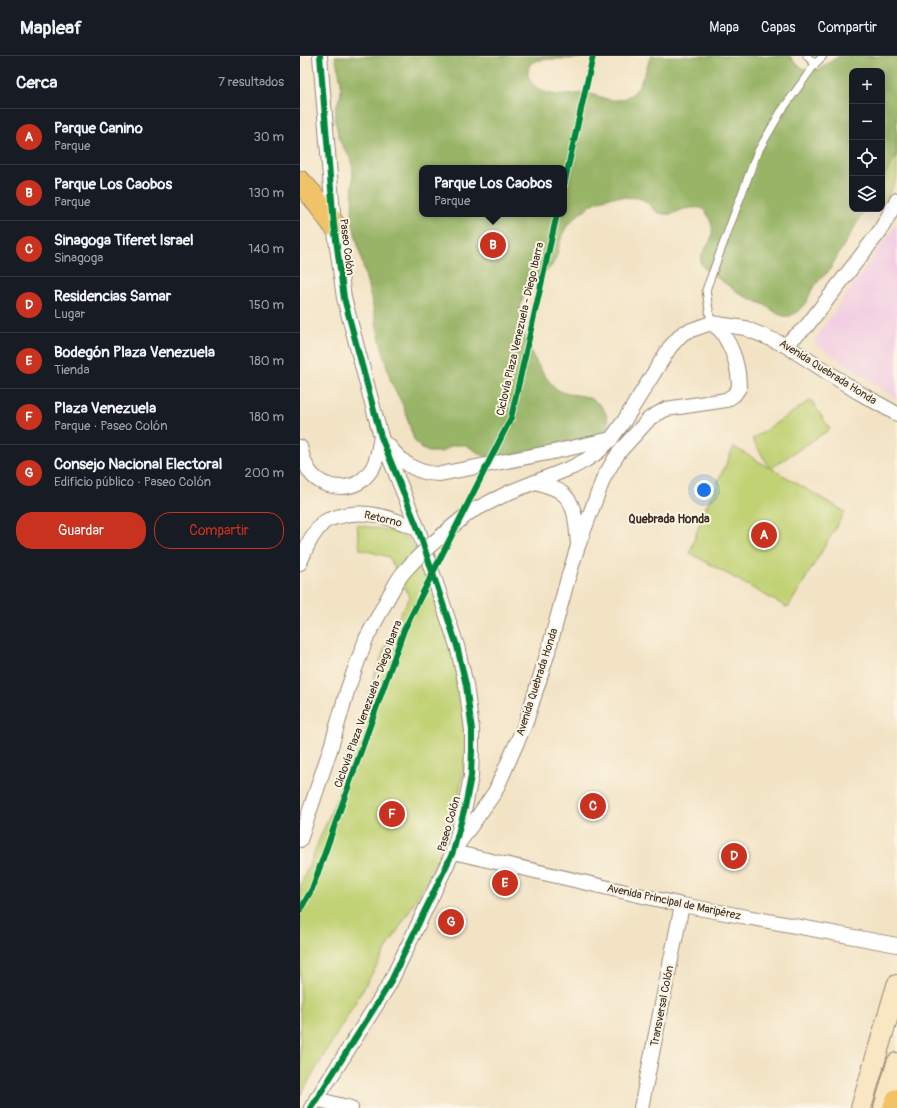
<!DOCTYPE html>
<html lang="es">
<meta charset="utf-8">
<style>
body{margin:0;font-family:Pangolin,sans-serif;background:#242831;color:#f1f3f6}
.controls{position:absolute;right:12px;top:12px;display:grid;overflow:hidden;border-radius:8px;box-shadow:0 4px 16px #0002}
.controls button{width:36px;height:36px;display:grid;place-items:center;padding:0;border:0;border-bottom:1px solid #363941;background:#171b24;color:#f1f3f6;font:20px sans-serif}
.you{position:absolute;left:404px;top:434px;width:14px;height:14px;margin:-10px;border:3px solid #fff;border-radius:50%;background:#1a73e8;box-shadow:0 0 0 6px #1a73e833}
.badge{display:grid;place-items:center;width:26px;height:26px;border-radius:50%;background:#c8321e;color:#fff;font-size:13px;font-weight:700}
.pin{position:absolute;translate:-50% -50%;border:2px solid #fff;box-shadow:0 1px 4px #0006}
.popup{position:absolute;left:119px;top:109px;width:148px;height:52px;box-sizing:border-box;display:grid;place-content:center;border-radius:8px;background:#171b24;filter:drop-shadow(0 1px 3px #0005);font-size:13px;white-space:nowrap;color:#9ea1a6}
.popup b{font-size:15px;color:#f1f3f6}
.popup::after{content:'';position:absolute;left:50%;top:100%;margin-left:-8px;border:8px solid transparent;border-top-color:#171b24}
.list{margin:0;padding:0;list-style:none}
h2{display:flex;justify-content:space-between;align-items:center;height:52px;margin:0;padding:0 16px;font-size:17px}
h2 small{font-size:13px;font-weight:400;color:#9ea1a6}
.list li{display:grid;grid-template-columns:26px 1fr auto;gap:12px;align-items:center;box-sizing:border-box;height:56px;padding:0 16px;border-top:1px solid #363941}
.list b{display:block;font-size:15px;white-space:nowrap}
.list p{margin:0;font-size:13px;white-space:nowrap;color:#9ea1a6}
.list em{font-size:13px;font-style:normal;color:#9ea1a6}
.actions{display:flex;gap:8px;padding:12px 16px}
.actions a{flex:1;padding:9px 0;border:1px solid #c8321e;border-radius:16px;text-align:center;font-size:14px;color:#c8321e}
.actions .main{background:#c8321e;color:#fff}
.icon{flex:none;width:22px;height:22px;fill:none;stroke:currentColor;stroke-width:2;stroke-linecap:round;stroke-linejoin:round}
.map{position:relative;flex:none;width:597px;height:1052px;overflow:hidden}
header{display:flex;align-items:center;gap:24px;box-sizing:border-box;height:56px;padding:0 20px;background:#171b24;border-bottom:1px solid #363941}
header strong{font-size:19px}
nav{display:flex;gap:22px;margin-inline-start:auto;font-size:14px}
main{display:flex}
aside{flex:1;background:#171b24}
.map>svg:first-child{display:block}
.built{fill:#f2cfe2}
.green{fill:#c1d275;stroke:#7e7e4a}
.forest{fill:#98b466;stroke:#6a6f42;fill-rule:evenodd}
.lines{fill:none;stroke-linecap:round;stroke-linejoin:round}
.service-casing{stroke:#968672;stroke-width:9}
.minor-casing{stroke:#968672;stroke-width:16}
.secondary-casing{stroke:#968672;stroke-width:22}
.primary-casing{stroke:#968672;stroke-width:24}
.motorway-casing{stroke:#968672;stroke-width:24}
.service{stroke:#fff;stroke-width:7}
.minor{stroke:#fff;stroke-width:14}
.secondary{stroke:#f9e7c3;stroke-width:20}
.primary{stroke:#f0c369;stroke-width:22}
.motorway{stroke:#f0c369;stroke-width:22}
.minor-bridge-casing{stroke:#968672;stroke-width:16;stroke-linecap:butt}
.minor-bridge{stroke:#fff;stroke-width:14}
.cycleway-casing{stroke:#fcf5e5;stroke-width:8}
.cycleway{stroke:#00873e;stroke-width:6}
.labels{text-anchor:middle;dominant-baseline:central;stroke-width:4;stroke-linejoin:round;paint-order:stroke}
.street-label{font-size:11px;fill:#3b2a1e;stroke:#fcf5e5}
.neighbourhood-label{font-size:12px;font-weight:bold;fill:#3b2a1e;stroke:#fcf5e5}
</style>
<header>
<strong>Mapleaf</strong>
<nav><a>Mapa</a><a>Capas</a><a>Compartir</a></nav>
</header>
<main>
<aside>
<h2>Cerca<small>7 resultados</small></h2>
<ul class="list">
<li><span class="badge">A</span><div><b>Parque Canino</b><p>Parque</p></div><em>30 m</em></li>
<li><span class="badge">B</span><div><b>Parque Los Caobos</b><p>Parque</p></div><em>130 m</em></li>
<li><span class="badge">C</span><div><b>Sinagoga Tiferet Israel</b><p>Sinagoga</p></div><em>140 m</em></li>
<li><span class="badge">D</span><div><b>Residencias Samar</b><p>Lugar</p></div><em>150 m</em></li>
<li><span class="badge">E</span><div><b>Bodegón Plaza Venezuela</b><p>Tienda</p></div><em>180 m</em></li>
<li><span class="badge">F</span><div><b>Plaza Venezuela</b><p>Parque · Paseo Colón</p></div><em>180 m</em></li>
<li><span class="badge">G</span><div><b>Consejo Nacional Electoral</b><p>Edificio público · Paseo Colón</p></div><em>200 m</em></li>
</ul>
<div class="actions"><a class="main">Guardar</a><a>Compartir</a></div>
</aside>
<div class="map">
<svg width="597" height="1052" viewBox="0 0 597 1052">
<rect width="100%" height="100%" fill="#fcf5e5"/>
<filter id="ink" filterUnits="userSpaceOnUse"><feTurbulence type="fractalNoise" baseFrequency=".025" numOctaves="2"/><feDisplacementMap in="SourceGraphic" scale="8" xChannelSelector="R" yChannelSelector="G"/><feConvolveMatrix kernelMatrix="1 2 1 2 8 2 1 2 1" color-interpolation-filters="sRGB"/></filter>
<filter id="wash" filterUnits="userSpaceOnUse"><feTurbulence type="fractalNoise" baseFrequency=".012" numOctaves="4" result="noise"/><feDisplacementMap in="SourceGraphic" scale="16" xChannelSelector="R" yChannelSelector="G"/><feGaussianBlur stdDeviation="0.9" result="paint"/><feColorMatrix in="noise" values="0 0 0 0 0 0 0 0 0 0 0 0 0 0 0 0 0 1.4 0 .05"/><feComposite in="paint" operator="in"/></filter>
<g filter="url(#wash)">
<rect width="100%" height="100%" fill="#f2e3c5"/>
<path class="built" d="M597 167V343L513 286Z"/>
<g class="green">
<path d="M582 65 597 71V122L582 151Z"/>
<path d="M511 344 530 373 471 412 545 456 488 552 390 497 402 460 434 391 470 412 452 383Z"/>
<path d="M57 469 82 473 97 477 108 483 119 498 138 552 157 612 166 676 165 703 158 744 142 799 0 1040V830L38 739 74 620 93 571 110 541 89 501 60 493Z"/>
</g>
<path class="forest" d="M35 0H284C271 6 242 0 231 7 228 11 227 18 229 22 230 26 233 28 236 31 245 38 257 40 268 39 273 39 278 37 283 37 303 38 311 52 332 38 341 32 347 10 351 0H490L495 7 507 15 520 13 539 0H597V98L582 124V15H552V153H565L528 216 522 221 512 233 506 247 497 256 490 260H484L478 258 465 249 442 239 405 213C404 212 401 208 401 207 399 200 406 193 409 187 416 175 411 160 402 152 396 151 390 152 384 153 377 155 373 159 364 158 351 156 351 147 342 143 337 141 330 142 324 141 318 141 312 140 306 142 294 145 275 160 267 170 258 182 260 198 252 209 248 215 242 216 237 220 229 228 220 243 220 255 221 279 238 317 257 333 264 339 275 338 283 340 301 345 311 358 307 376L301 381 263 386 192 405 166 389H153L142 396H129L122 393 114 384 103 349 91 326 79 280 73 251 52 164 53 114 51 103 40 86 35 64 36 51 41 38V25ZM122 112H264V158H122Z"/>
</g>
<g filter="url(#ink)">
<g class="lines">
<g class="service-casing">
<g id="service">
<path d="M507 0 515 8"/>
<path d="M411 267 406 234 457 97 480 57 515 8 523 0"/>
</g>
</g>
<g class="minor-casing">
<g id="minor">
<path d="M485 289 506 271 580 175 597 144"/>
<path d="M88 389C102 407 117 418 140 418L253 396 311 383"/>
<path d="M0 391C2 397 3 405 7 411 16 430 43 437 61 425 66 421 70 416 73 411 78 402 79 390 81 381"/>
<path d="M236 426C244 429 255 431 262 437 277 448 276 471 278 488"/>
<path d="M170 456 210 436 273 411 286 404 298 396 311 383 324 365 370 291 383 277 411 267 445 272 485 289 558 336 597 358"/>
<path d="M0 507C5 493 12 478 23 467 26 464 33 462 37 461 65 452 92 462 118 473"/>
<path d="M0 784 31 691 48 632 66 583 90 538"/>
<path d="M159 787 195 736 226 666 248 596 268 522 278 490 304 421 319 396 350 362 366 353 426 344 434 339 439 332C439 313 433 293 423 278 420 273 415 270 411 267"/>
<path d="M153 796 382 849 597 889"/>
<path d="M16 1043 51 1052"/>
<path d="M11 1052 89 929 153 796 165 751 171 720 172 695V674L166 629 157 590 118 473 81 381 44 242 34 169 20 0"/>
<path d="M341 1052 382 849"/>
</g>
</g>
<g class="secondary-casing">
<g id="secondary">
<path d="M561 1052 597 929"/>
<path d="M584 1052 597 1007"/>
</g>
</g>
<g class="primary-casing">
<path id="primary" d="M594 1052 597 1044"/>
</g>
<g class="motorway-casing">
<path id="motorway" d="M0 126 12 139 34 169"/>
</g>
<use href="#service" class="service"/>
<use href="#minor" class="minor"/>
<use href="#secondary" class="secondary"/>
<use href="#primary" class="primary"/>
<use href="#motorway" class="motorway"/>
<g class="minor-bridge-casing">
<path id="minor-bridge" d="M90 538C94 531 98 523 103 517 123 494 147 475 170 456"/>
</g>
<use href="#minor-bridge" class="minor-bridge"/>
<g class="cycleway-casing">
<g id="cycleway">
<path d="M264 129 293 0"/>
<path d="M0 854 12 833 104 574 211 362 257 158"/>
<path d="M11 1052 89 929 153 796 165 751 171 720 172 695V674L166 629 157 590 118 473 81 381 44 242 34 169 20 0"/>
</g>
</g>
<use href="#cycleway" class="cycleway"/>
</g>
</g>
<g class="labels">
<g class="street-label">
<text transform="translate(47 191) rotate(83)">Paseo Colón</text>
<text transform="translate(220 273) rotate(-77)">Ciclovía Plaza Venezuela - Diego Ibarra</text>
<text transform="translate(528 316) rotate(32)">Avenida Quebrada Honda</text>
<text transform="translate(83 463) rotate(13)">Retorno</text>
<text transform="translate(237 626) rotate(-72)">Avenida Quebrada Honda</text>
<text transform="translate(68 648) rotate(-70)">Ciclovía Plaza Venezuela - Diego Ibarra</text>
<text transform="translate(149 768) rotate(-74)">Paseo Colón</text>
<text transform="translate(374 846) rotate(12)">Avenida Principal de Maripérez</text>
<text transform="translate(362 950) rotate(-79)">Transversal Colón</text>
</g>
<g class="neighbourhood-label">
<text x="369" y="463">Quebrada Honda</text>
</g>
</g>
</svg>
<div class="controls">
<button>+</button>
<button>−</button>
<button><svg class="icon" aria-label="locate" viewBox="0 0 24 24"><circle cx="12" cy="12" r="6"/><path d="M12 2v4M12 18v4M2 12h4M18 12h4"/></svg></button>
<button><svg class="icon" aria-label="layers" viewBox="0 0 24 24"><path d="M12 4l9 5-9 5-9-5zM3 14l9 5 9-5"/></svg></button>
</div>
<div class="you"></div>
<div class="pin badge" style="left:464px;top:479px">A</div>
<div class="pin badge" style="left:193px;top:189px">B</div>
<div class="popup"><b>Parque Los Caobos</b>Parque</div>
<div class="pin badge" style="left:293px;top:750px">C</div>
<div class="pin badge" style="left:434px;top:800px">D</div>
<div class="pin badge" style="left:205px;top:827px">E</div>
<div class="pin badge" style="left:92px;top:758px">F</div>
<div class="pin badge" style="left:151px;top:866px">G</div>
</div>
</main>
